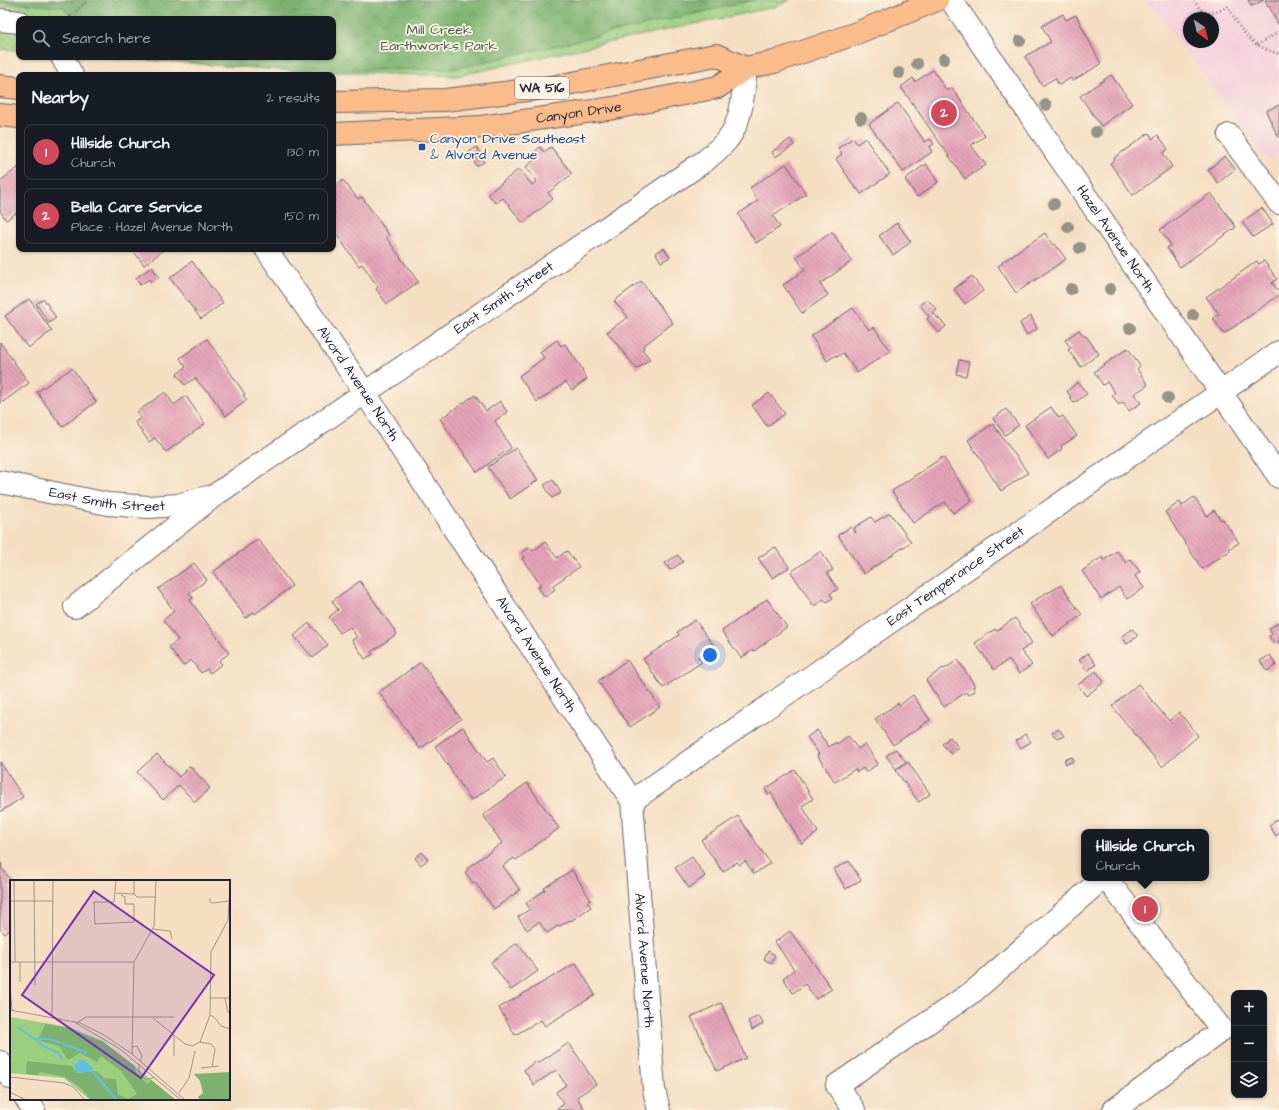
<!DOCTYPE html>
<meta charset="utf-8">
<style>
body{margin:0;font-family:"Architects Daughter",sans-serif;background:#242831;color:#f1f3f6}
.controls{position:absolute;right:12px;bottom:12px;display:grid;overflow:hidden;border-radius:8px;box-shadow:0 1px 3px #0004}
.controls button{width:36px;height:36px;display:grid;place-items:center;padding:0;border:0;border-bottom:1px solid #363941;background:#171b24;color:#f1f3f6;font:20px sans-serif}
.compass{position:absolute;left:1183px;top:12px;width:36px;height:36px;border-radius:50%;background:#171b24;box-shadow:0 1px 3px #0004;rotate:145deg}
.you{position:absolute;left:710px;top:655px;width:14px;height:14px;margin:-10px;border:3px solid #fff;border-radius:50%;background:#1a73e8;box-shadow:0 0 0 6px #1a73e833}
.badge{display:grid;place-items:center;width:26px;height:26px;border-radius:50%;background:#d1495b;color:#fff;font-size:13px;font-weight:700}
.pin{position:absolute;translate:-50% -50%;border:2px solid #fff;box-shadow:0 1px 4px #0006}
.popup{position:absolute;left:1081px;top:829px;width:128px;height:52px;box-sizing:border-box;display:grid;place-content:center;border-radius:8px;background:#171b24;filter:drop-shadow(0 1px 3px #0005);font-size:13px;white-space:nowrap;color:#9ea1a6}
.popup b{font-size:15px;color:#f1f3f6}
.popup::after{content:'';position:absolute;left:50%;top:100%;margin-left:-8px;border:8px solid transparent;border-top-color:#171b24}
.list{margin:0;padding:0;list-style:none}
h2{display:flex;justify-content:space-between;align-items:center;height:52px;margin:0;padding:0 16px;font-size:17px}
h2 small{font-size:13px;font-weight:400;color:#9ea1a6}
.list li{display:grid;grid-template-columns:26px 1fr auto;gap:12px;align-items:center;box-sizing:border-box;height:56px;margin:0 8px 8px;padding:0 8px;border:1px solid #363941;border-radius:8px}
.list b{display:block;font-size:15px;white-space:nowrap}
.list p{margin:0;font-size:13px;white-space:nowrap;color:#9ea1a6}
.list em{font-size:13px;font-style:normal;color:#9ea1a6}
.icon{flex:none;width:22px;height:22px;fill:none;stroke:currentColor;stroke-width:2;stroke-linecap:round;stroke-linejoin:round}
.map{position:relative;flex:none;width:1279px;height:1110px;overflow:hidden}
.search{position:absolute;background:#171b24;box-shadow:0 1px 3px #0004;left:16px;top:16px;width:320px;height:44px;display:flex;align-items:center;gap:10px;box-sizing:border-box;padding:0 14px;border-radius:8px;color:#9ea1a6;font-size:15px}
.panel{position:absolute;background:#171b24;box-shadow:0 1px 3px #0004;left:16px;top:72px;width:320px;height:180px;border-radius:8px}
.map>svg:first-child{display:block}
.built{fill:#f4cfdd;fill-rule:evenodd}
.grass{fill:url(#grass-dots);stroke:#5e785e}
.forest{fill:url(#forest-crowns);stroke:#4f6a54}
.building{fill:url(#building-back-hatch)}
.lines{fill:none;stroke-linecap:round;stroke-linejoin:round}
.minor-casing{stroke:#6c646a;stroke-width:24}
.major-casing{stroke:#6c646a;stroke-width:24}
.path{stroke:#6c646a;stroke-width:2.5;stroke-dasharray:1 3;stroke-linecap:butt}
.minor{stroke:#fff;stroke-width:22}
.major{stroke:#f9bc8a;stroke-width:22}
.tree{fill:#959383}
.transit-dot{fill:#1a4fb4;stroke:#fcf5e5;stroke-width:1.5}
.labels{text-anchor:middle;dominant-baseline:central;stroke-width:3.5;stroke-linejoin:round;paint-order:stroke}
.shield{fill:#fcf5e5;stroke:#63616e;stroke-width:1}
.shield-label{font-size:13px;font-weight:bold;fill:#22223b}
.park-label{font-size:14px;fill:#465650;stroke:#fcf5e5}
.street-label{font-size:14px;fill:#22223b;stroke:#fcf5e5}
.transit-label{font-size:14px;fill:#164399;stroke:#fcf5e5;text-anchor:start}
.inset-river{fill:none;stroke:#61c0df;stroke-width:2}
.inset-road{fill:none;stroke:#a1938c;stroke-width:1}
.view{fill:#7b2cbf;fill-opacity:0.15;stroke:#7b2cbf;stroke-width:2}
.inset-edge{fill:none;stroke:#22223b;stroke-width:2}
</style>
<div class="map">
<svg width="1279" height="1110" viewBox="0 0 1279 1110">
<defs>
<pattern id="grass-dots" width="8" height="8" patternUnits="userSpaceOnUse"><rect width="8" height="8" fill="#9bcf80"/><path d="M2 2h.1M6 6h.1" fill="none" stroke="#85b170" stroke-width="1.8" stroke-linecap="round"/></pattern>
<pattern id="forest-crowns" width="20" height="18" patternUnits="userSpaceOnUse"><rect width="20" height="18" fill="#7cb26e"/><path d="M2 6a3 3 0 1 1 6 0M12 15a3 3 0 1 1 6 0" fill="none" stroke="#65905c"/></pattern>
<pattern id="building-back-hatch" width="6" height="6" patternUnits="userSpaceOnUse"><rect width="6" height="6" fill="#e4a3b8"/><path d="M-1 5l2 2M0 0l6 6M5-1l2 2" fill="none" stroke="#c38c9f"/></pattern>
</defs>
<rect width="100%" height="100%" fill="#fcf5e5"/>
<filter id="ink" filterUnits="userSpaceOnUse"><feTurbulence type="fractalNoise" baseFrequency=".025" numOctaves="2"/><feDisplacementMap in="SourceGraphic" scale="8" xChannelSelector="R" yChannelSelector="G"/><feConvolveMatrix kernelMatrix="1 2 1 2 8 2 1 2 1" color-interpolation-filters="sRGB"/></filter>
<filter id="wash" filterUnits="userSpaceOnUse"><feTurbulence type="fractalNoise" baseFrequency=".012" numOctaves="4" result="noise"/><feDisplacementMap in="SourceGraphic" scale="16" xChannelSelector="R" yChannelSelector="G"/><feGaussianBlur stdDeviation="0.9" result="paint"/><feColorMatrix in="noise" values="0 0 0 0 0 0 0 0 0 0 0 0 0 0 0 0 0 1.4 0 .05"/><feComposite in="paint" operator="in"/></filter>
<g filter="url(#wash)">
<rect width="100%" height="100%" fill="#f5dec2"/>
<path class="built" d="M1147 0H1279V153L1268 161ZM1189 18H1213V42H1189Z"/>
<path class="grass" d="M0 0H790L775 7 610 42 457 76 293 71 109 57H333V19H19V50L0 49Z"/>
<path class="forest" d="M0 0H755L453 69 293 71 109 57H333V19H74L63 7 0 2Z"/>
<g id="blocks">
<g class="building">
<path d="M1248 0H1264L1251 6Z"/>
<path d="M1265 0H1279V26L1269 6 1268 7Z"/>
<path d="M1063 14 1066 20 1076 15 1101 64 1072 81 1071 78 1059 85 1055 78 1042 86 1025 56 1051 42 1042 26Z"/>
<path d="M933 70 947 91 952 88 985 136 971 145 986 165 965 179 901 87 913 78 915 82Z"/>
<path d="M1111 75 1132 104 1101 126 1080 96Z"/>
<path d="M898 103 925 142 930 139 934 144 929 147 932 152 903 172 869 124Z"/>
<path d="M1279 105V137H1278L1266 111Z"/>
<path d="M1149 133 1153 139 1158 135 1168 149 1163 153 1172 167 1133 195 1110 163 1115 160 1114 158Z"/>
<path d="M853 138 857 144 865 138 890 174 861 194 857 188 856 189 836 159 842 154 838 148Z"/>
<path d="M790 139 794 145 775 157 772 152Z"/>
<path d="M477 147 484 162 476 166 469 152Z"/>
<path d="M540 147 544 152 551 147 572 174 548 193 553 199 523 223 503 198 496 203 488 194 519 169 532 185 537 181 526 167 536 159 532 154Z"/>
<path d="M1225 156 1235 169 1218 183 1208 170Z"/>
<path d="M786 164 806 194 773 216 780 227 756 243 738 214 758 201 750 188Z"/>
<path d="M926 164 938 182 917 197 905 179Z"/>
<path d="M19 167V211L6 220 0 211V181Z"/>
<path d="M343 180 358 199 362 197 389 235 386 237 418 282 387 304 376 289 378 287 362 264 359 266 333 230V188Z"/>
<path d="M1211 193 1236 227 1180 267 1167 248 1171 245 1160 230Z"/>
<path d="M1262 208 1273 224 1253 237 1242 222Z"/>
<path d="M897 223 911 242 893 255 879 236Z"/>
<path d="M832 232 852 261 820 284 828 295 802 313 783 285 805 270 796 257Z"/>
<path d="M1045 233 1053 245 1055 244 1066 259 1016 293 998 266 1003 263 1002 262Z"/>
<path d="M664 248 670 257 661 262 656 253Z"/>
<path d="M132 249H165L144 265Z"/>
<path d="M192 261 223 303 201 319 170 278Z"/>
<path d="M1257 261 1259 264 1264 261 1277 279 1272 283 1279 292V295L1224 334 1213 318 1219 314 1206 297Z"/>
<path d="M152 267 159 277 151 282 149 279 140 285 136 278Z"/>
<path d="M972 276 983 291 965 304 954 289Z"/>
<path d="M641 281 673 323 643 346 644 348 642 349 650 359 637 369 607 332 628 317 614 301Z"/>
<path d="M29 299 52 331 28 348 5 316Z"/>
<path d="M44 299 56 318 49 323 36 304Z"/>
<path d="M927 299 937 310 933 313 946 326 939 333 927 319 929 317 920 305Z"/>
<path d="M853 308 869 330 874 327 890 351 857 373 843 353 837 357 836 355 827 361 811 336Z"/>
<path d="M1031 316 1037 329 1026 335 1020 323Z"/>
<path d="M1079 330 1084 336H1086L1099 354 1081 367 1068 350 1071 348 1065 340Z"/>
<path d="M207 339 245 394 243 395 247 400 226 416 208 391H206L195 378 185 385 177 374 186 367 180 358Z"/>
<path d="M557 340 561 346 565 344 583 370 582 371 587 379 572 390 566 382 537 402 519 376 544 358 540 352Z"/>
<path d="M0 342 29 383 0 404Z"/>
<path d="M1128 348 1140 366 1137 369 1148 385 1134 394 1141 403 1129 411 1123 402 1119 405 1112 395 1115 392 1107 382 1103 385 1094 372Z"/>
<path d="M959 360 969 362 966 376 956 374Z"/>
<path d="M72 368 96 402 62 427 37 392Z"/>
<path d="M1078 382 1087 394 1074 403 1067 391Z"/>
<path d="M165 392 174 405 186 396 205 424 166 452 155 438 149 442 135 422 141 418 137 412Z"/>
<path d="M769 393 785 414 767 426 752 405Z"/>
<path d="M475 395 486 411 500 401 507 412 495 421 511 448 477 472 440 419Z"/>
<path d="M1051 407 1059 418 1063 416 1077 436 1061 446 1062 449 1048 459 1025 425Z"/>
<path d="M1006 409 1019 425 1005 435 993 419Z"/>
<path d="M993 424 1028 473 1001 491 968 440Z"/>
<path d="M516 448 538 480 510 499 488 467Z"/>
<path d="M943 457 972 500 953 513 945 502 913 523 892 491Z"/>
<path d="M553 480 561 493 552 498 544 485Z"/>
<path d="M1194 497 1207 516 1214 510 1221 520 1223 519 1239 543 1229 549 1230 551 1202 569 1165 512 1180 502 1182 506Z"/>
<path d="M890 513 911 542 864 574 838 535 851 527 854 533 856 532 854 528 871 517 875 522Z"/>
<path d="M258 539 292 586 255 614 254 612 246 618 213 572Z"/>
<path d="M545 542 557 558 567 551 579 567 552 586 555 589 545 597 538 587 541 585 522 559 524 558 522 553 530 547 533 551Z"/>
<path d="M775 547 789 567 773 578 758 558Z"/>
<path d="M821 551 833 570 827 573 838 589 830 594 833 598 827 602 824 599 814 606 791 572Z"/>
<path d="M1117 551 1126 563 1130 559 1140 572 1135 576 1144 588 1127 599 1119 587 1101 599 1082 571 1102 557 1104 560Z"/>
<path d="M678 555 683 562 670 570 665 563Z"/>
<path d="M194 563 207 580 189 593 193 598 190 600 229 653 219 661 222 664 210 673 207 669 201 673 191 660 183 666 169 647 178 640 163 620 174 611 158 589Z"/>
<path d="M360 581 397 634 371 652 373 654 365 659 352 640 357 637 350 627 340 633 329 617 338 610 332 601Z"/>
<path d="M1061 585 1082 615 1053 636 1030 604 1047 592 1048 593Z"/>
<path d="M767 599 787 627 754 651 753 650 741 658 722 631Z"/>
<path d="M1015 618 1032 643 1021 651 1032 665 1019 674 1009 659 994 670 975 643 995 629 996 631Z"/>
<path d="M695 620 714 646 698 657 702 662 663 688 643 659 679 635 677 632Z"/>
<path d="M1279 622V644L1277 641 1274 644 1269 637 1272 634 1269 629Z"/>
<path d="M309 623 328 645 313 658 294 636Z"/>
<path d="M1132 629 1138 636 1127 644 1122 636Z"/>
<path d="M1088 653 1096 665 1087 671 1079 660Z"/>
<path d="M1270 655 1276 665 1267 671 1260 661Z"/>
<path d="M627 660 660 707 630 727 598 681Z"/>
<path d="M958 660 975 686 973 687 975 691 968 695 966 692 944 707 926 680 943 668 944 669Z"/>
<path d="M421 662 461 719 420 749 379 692Z"/>
<path d="M1096 671 1104 682 1086 696 1078 685Z"/>
<path d="M1138 684 1169 721 1179 712 1198 736 1162 767 1112 706Z"/>
<path d="M913 695 930 720 893 745 875 719 898 703 900 705Z"/>
<path d="M463 727 487 762 493 758 506 777 471 800 435 746Z"/>
<path d="M1059 729 1064 736 1060 738 1059 737 1057 738 1052 733Z"/>
<path d="M817 730 829 747 836 742 837 744 848 736 858 749 865 744 878 764 866 772 863 768 857 772 855 769 835 782 817 755 819 754 807 737Z"/>
<path d="M1025 734 1031 742 1021 748 1016 741Z"/>
<path d="M950 737 959 748 951 754 942 744Z"/>
<path d="M896 749 906 762 896 769 886 756Z"/>
<path d="M157 754 179 777 190 766 210 788 195 802 179 785 163 800 137 772Z"/>
<path d="M1072 757 1074 761 1066 764 1064 760Z"/>
<path d="M0 762 23 797 0 812Z"/>
<path d="M908 762 930 794 919 802 896 771Z"/>
<path d="M795 770 813 799 802 806 818 832 802 844 771 793 769 795 765 789Z"/>
<path d="M527 783 559 828 516 860 514 858 503 866 520 890 494 909 475 882 473 883 465 872 468 870 467 868 502 843 483 815Z"/>
<path d="M738 816 770 863 754 874 745 861 740 865 737 862 723 872 701 840Z"/>
<path d="M1279 819V834L1276 836 1269 825Z"/>
<path d="M422 852 428 859 421 865 415 858Z"/>
<path d="M692 857 705 876 689 888 675 868Z"/>
<path d="M849 861 861 880 846 889 834 869Z"/>
<path d="M0 862 2 865 1 867 11 880V929L5 934 0 928Z"/>
<path d="M572 870 591 900 587 902 591 907 571 921 570 920 560 926 559 925 547 933 539 922 527 930 518 917 530 909 526 903 545 890 544 888Z"/>
<path d="M790 931 832 989 816 999 805 984 793 993 783 978 794 970 775 942Z"/>
<path d="M517 943 538 971 511 990 491 962Z"/>
<path d="M768 951 775 955 771 963 764 959Z"/>
<path d="M576 963 595 995 545 1026 541 1020 515 1035 499 1008Z"/>
<path d="M721 1003 746 1058 717 1071 691 1017Z"/>
<path d="M759 1016 763 1024 752 1030 748 1021Z"/>
<path d="M569 1043 596 1084 577 1097 585 1110H555L564 1104 556 1092 566 1085 556 1070 534 1085 524 1070 536 1061 538 1063Z"/>
</g>
</g>
</g>
<g filter="url(#ink)">
<use href="#blocks" fill-opacity="0" stroke="#6c646a" stroke-width="1"/>
<g class="lines">
<g class="minor-casing">
<g id="minor">
<path id="s1" d="M951 0 1279 477"/>
<path d="M0 20 19 22"/>
<path d="M62 57 72 75"/>
<path d="M1229 135 1279 203"/>
<path id="s2" d="M266 249 365 393 632 801 654 1090 659 1110"/>
<path id="s3" d="M0 482 108 504 149 507 178 505 208 497"/>
<path id="s4" d="M75 607 215 495 706 160C713 154 721 147 727 140 743 120 743 93 746 68"/>
<path id="s5" d="M632 801 1279 352"/>
<path d="M1106 878 1222 1030 1114 1110"/>
<path d="M0 1062 11 1078"/>
<path d="M26 1099 34 1110"/>
<path d="M854 1110 837 1085 974 991 1103 878"/>
</g>
</g>
<g class="major-casing">
<g id="major">
<path d="M0 86 19 88"/>
<path d="M333 102 445 100 552 87 716 55 746 68"/>
<path d="M0 115 19 117"/>
<path id="s6" d="M333 134 481 127 614 108 718 87 746 68 774 62 854 34 937 0"/>
</g>
</g>
<g class="path">
<path d="M1194 0C1203 17 1213 15 1228 6 1242 33 1249 45 1279 54"/>
<path d="M67 19 88 0"/>
<path d="M1257 45 1279 32"/>
</g>
<use href="#minor" class="minor"/>
<use href="#major" class="major"/>
</g>
<g class="tree">
<circle cx="1020" cy="41" r="6"/>
<circle cx="944" cy="59" r="6"/>
<circle cx="917" cy="64" r="6"/>
<circle cx="899" cy="73" r="6"/>
<circle cx="1046" cy="105" r="6"/>
<circle cx="861" cy="118" r="6"/>
<circle cx="1096" cy="132" r="6"/>
<circle cx="1054" cy="204" r="6"/>
<circle cx="1068" cy="227" r="6"/>
<circle cx="1080" cy="248" r="6"/>
<circle cx="1071" cy="289" r="6"/>
<circle cx="1110" cy="289" r="6"/>
<circle cx="1193" cy="315" r="6"/>
<circle cx="1130" cy="328" r="6"/>
<circle cx="1168" cy="398" r="6"/>
</g>
</g>
<rect class="transit-dot" x="418" y="143" width="8" height="8" rx="2"/>
<g class="labels">
<rect class="shield" x="515" y="77" width="54" height="22" rx="3"/>
<g class="shield-label">
<text x="542" y="88">WA 516</text>
</g>
<g class="park-label">
<text x="439" y="30">Mill Creek<tspan x="439" dy="16">Earthworks Park</tspan></text>
</g>
<g class="street-label">
<text stroke="none"><textPath href="#s6" startOffset="247">Canyon Drive</textPath></text>
<text stroke="none"><textPath href="#s1" startOffset="290">Hazel Avenue North</textPath></text>
<text stroke="none"><textPath href="#s4" startOffset="529">East Smith Street</textPath></text>
<text stroke="none"><textPath href="#s2" startOffset="163">Alvord Avenue North</textPath></text>
<text stroke="none"><textPath href="#s3" startOffset="109">East Smith Street</textPath></text>
<text stroke="none"><textPath href="#s5" startOffset="394">East Temperance Street</textPath></text>
<text stroke="none"><textPath href="#s2" startOffset="487">Alvord Avenue North</textPath></text>
<text stroke="none"><textPath href="#s2" startOffset="822">Alvord Avenue North</textPath></text>
</g>
<g class="transit-label">
<text x="430" y="139">Canyon Drive Southeast<tspan x="430" dy="16">&amp; Alvord Avenue</tspan></text>
</g>
</g>
<g transform="translate(10 880)">
<rect width="220" height="220" fill="#f5dec2"/>
<path d="M0 137 59 147 93 161 166 220H80L54 198 0 193Z" fill="#9bcf80"/>
<path d="M35 144 57 148 93 162 125 186 126 194 138 204 141 200 166 220H81L71 208 55 197 30 192 27 195 16 194 17 181 62 186 67 193 87 191 94 198 106 199 108 214 118 219 127 214 111 191 91 176 87 182 70 173 58 180 49 166 31 161 29 158ZM220 192V220H190L188 217 193 213 190 201 184 194Z" fill="#7cb26e"/>
<path d="M70 180H74L82 187 83 192H66L64 186Z" fill="#61c0df"/>
<path class="inset-river" d="M7 147 25 159H41L77 173M26 159 33 166 49 173 52 179M83 192 107 220"/>
<path class="inset-road" d="M4 0 5 82M24 0 25 105M106 0 104 22H84L85 44 124 42V24H115V17L111 15M106 13 124 14 127 17H146M124 14V0M200 18V22L203 23 220 21M0 21H43M143 49 160 51 162 59M0 82H124M10 82V102M0 105 2 130M200 118H220M215 118 218 133M0 130 70 143 94 155 122 174 175 220M200 135 204 137 211 146 220 149M42 137 43 0M143 138 175 164 182 166 190 162 200 135 201 72 218 40 220 4M66 143 76 137H164M66 143 110 169 171 220M190 162 201 164 205 169 202 187M122 167 127 166 132 176 130 181M122 174 124 82 144 46 146 0M164 176V155M129 184V193L136 200 145 197M191 188 209 186M0 197 54 203 63 207 75 220M0 212 16 220M169 213 179 198 185 171"/>
<path class="view" d="M84 11 204 95 131 198 12 115Z"/>
<rect width="220" height="220" class="inset-edge"/>
</g>
</svg>
<div class="controls">
<button>+</button>
<button>−</button>
<button><svg class="icon" aria-label="layers" viewBox="0 0 24 24"><path d="M12 4l9 5-9 5-9-5zM3 14l9 5 9-5"/></svg></button>
</div>
<svg class="compass" viewBox="-18 -18 36 36"><path d="M0-13l5 13h-10z" fill="#e53935"/><path d="M0 13l5-13h-10z" fill="#9ea1a6"/></svg>
<div class="you"></div>
<div class="pin badge" style="left:1145px;top:909px">1</div>
<div class="popup"><b>Hillside Church</b>Church</div>
<div class="pin badge" style="left:944px;top:113px">2</div>
<div class="search"><svg class="icon" aria-label="search" viewBox="0 0 24 24"><circle cx="10" cy="10" r="6"/><path d="M15 15l6 6"/></svg>Search here</div>
<section class="panel">
<h2>Nearby<small>2 results</small></h2>
<ul class="list">
<li><span class="badge">1</span><div><b>Hillside Church</b><p>Church</p></div><em>130 m</em></li>
<li><span class="badge">2</span><div><b>Bella Care Service</b><p>Place · Hazel Avenue North</p></div><em>150 m</em></li>
</ul>
</section>
</div>
